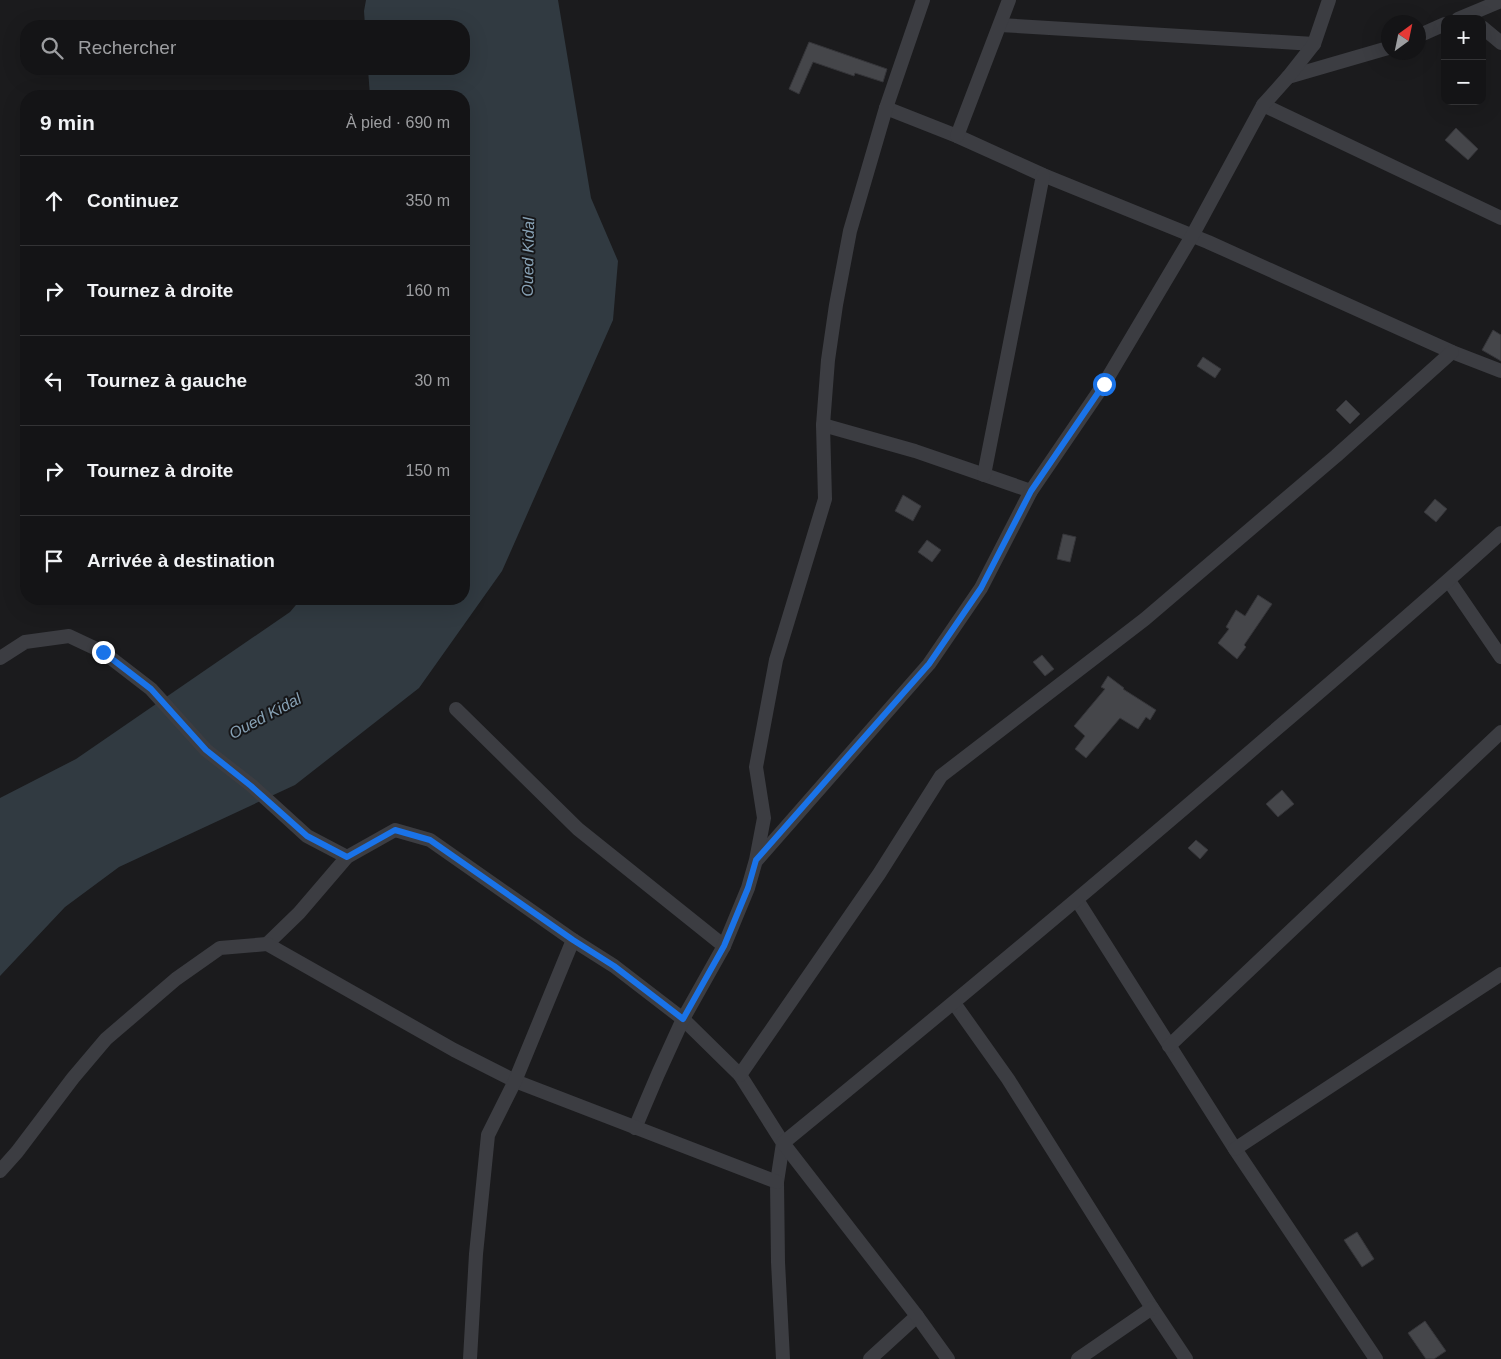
<!DOCTYPE html>
<html lang="fr">
<meta charset="utf-8">
<style>
body{margin:0;font-family:Helvetica,sans-serif;background:#212123;color:#f1f3f6}
.controls{position:absolute;right:15px;top:15px;display:grid;overflow:hidden;border-radius:10px;box-shadow:0 5px 20px #0002}
.controls button{width:45px;height:45px;display:grid;place-items:center;padding:0;border:0;border-bottom:1px solid #333335;background:#141416;color:#f1f3f6;font:25px sans-serif}
.compass{position:absolute;left:1381px;top:15px;width:45px;height:45px;border-radius:50%;background:#141416;box-shadow:0 5px 20px #0002;rotate:33deg}
.stop{position:absolute;width:15px;height:15px;margin:-11px;border:4px solid #1a73e8;border-radius:50%;background:#fff}
.stop.end{background:#1a73e8;border-color:#fff;box-shadow:0 1px 5px #0008}
.list{margin:0;padding:0;list-style:none}
h2{display:flex;justify-content:space-between;align-items:center;height:65px;margin:0;padding:0 20px;font-size:21px}
h2 small{font-size:16px;font-weight:400;color:#9d9ea1}
.list li{display:grid;grid-template-columns:32px 1fr auto;gap:15px;align-items:center;box-sizing:border-box;height:90px;padding:0 20px;border-top:1px solid #333335}
.list b{display:block;font-size:19px;white-space:nowrap}
.list em{font-size:16px;font-style:normal;color:#9d9ea1}
.icon{flex:none;width:28px;height:28px;fill:none;stroke:currentColor;stroke-width:2;stroke-linecap:round;stroke-linejoin:round}
.map{position:relative;flex:none;width:1501px;height:1359px;overflow:hidden}
.search{position:absolute;background:#141416;box-shadow:0 5px 20px #0002;left:20px;top:20px;width:450px;height:55px;display:flex;align-items:center;gap:12px;box-sizing:border-box;padding:0 18px;border-radius:20px;color:#9d9ea1;font-size:19px}
.panel{position:absolute;background:#141416;box-shadow:0 5px 20px #0002;left:20px;top:90px;width:450px;height:515px;border-radius:20px}
.map>svg:first-child{display:block}
.water{fill:#313a41}
.building{fill:#45464a;stroke:#353539}
.lines{fill:none;stroke-linecap:round;stroke-linejoin:round}
.street{stroke:#3c3d42;stroke-width:14}
.route{stroke:#1a73e8;stroke-width:6}
.labels{text-anchor:middle;dominant-baseline:central;stroke-width:4;stroke-linejoin:round;paint-order:stroke}
.water-label{font-size:16px;font-style:italic;fill:#87a1b4;stroke:#161618}
</style>
<div class="map">
<svg width="1501" height="1359" viewBox="0 0 1501 1359">
<rect width="100%" height="100%" fill="#1b1b1d"/>
<path class="water" d="M366 0H558L591 198 618 261 613 320 502 571 419 688 295 785 119 867 65 907 0 976V798L76 759 290 612 301 599H464V96H370L368 69H464V26H365L364 11Z"/>
<g class="building">
<path d="M809 42 887 69 883 82 855 73 854 76 813 62 799 94 789 89Z"/>
<path d="M1456 128 1478 149 1468 160 1445 140Z"/>
<path d="M1493 330 1501 335V361L1482 350Z"/>
<path d="M1203 357 1221 369 1215 378 1197 366Z"/>
<path d="M1346 400 1360 414 1350 424 1336 410Z"/>
<path d="M903 495 921 506 913 521 895 511Z"/>
<path d="M1435 499 1447 509 1436 522 1424 512Z"/>
<path d="M1063 534 1076 537 1070 562 1057 559Z"/>
<path d="M927 540 941 550 932 562 918 552Z"/>
<path d="M1258 595 1272 604 1244 645 1246 647 1237 659 1218 643 1229 629 1226 627 1236 610 1245 616Z"/>
<path d="M1042 655 1054 669 1045 676 1033 662Z"/>
<path d="M1108 676 1124 688 1123 689 1156 710 1150 720 1146 717 1138 729 1120 718 1086 758 1075 749 1085 736 1074 726 1105 689 1101 687Z"/>
<path d="M1282 790 1294 804 1278 817 1266 804Z"/>
<path d="M1196 840 1208 850 1200 859 1188 848Z"/>
<path d="M1357 1232 1374 1259 1362 1267 1344 1240Z"/>
<path d="M1425 1321 1446 1351 1434 1359H1426L1408 1333Z"/>
</g>
<g class="lines">
<g class="street">
<path d="M1458 19 1501 1"/>
<path d="M1000 25 1314 44"/>
<path d="M1482 27 1501 43"/>
<path d="M1418 36 1445 24"/>
<path d="M1288 77 1388 48"/>
<path d="M1263 105 1501 218"/>
<path d="M886 108 957 136 1043 175 1208 242 1452 352 1501 371"/>
<path d="M957 136 1009 0"/>
<path d="M823 425 915 451 1031 491"/>
<path d="M984 475 1043 175"/>
<path d="M1449 581 1501 657"/>
<path d="M0 658 25 642 69 636 103 652 151 689 206 750 251 785 307 836 347 857"/>
<path d="M456 709 578 829 724 946"/>
<path d="M757 860 929 664 981 588 1031 491 1104 384 1192 236 1263 105 1288 77 1314 44 1329 0"/>
<path d="M1077 900 1235 1149 1376 1359"/>
<path d="M267 944 299 913 347 857 395 830 430 840 573 940 614 966 683 1019 740 1075 783 1143 777 1182 778 1262 783 1359"/>
<path d="M954 1003 1008 1079 1152 1308 1186 1359"/>
<path d="M1169 1046 1501 732"/>
<path d="M740 1075 879 874 941 776 1145 619 1336 456 1452 352"/>
<path d="M635 1128 658 1074 683 1019 724 946 748 888 756 860 764 818 756 767 776 660 825 499 823 425 828 360 836 305 850 231 886 108 923 0"/>
<path d="M1235 1149 1501 974"/>
<path d="M0 1171 17 1152 73 1078 106 1039 176 979 220 948 267 944 454 1050 515 1081 777 1182"/>
<path d="M470 1359 476 1254 488 1135 515 1081 573 940"/>
<path d="M870 1359 917 1316"/>
<path d="M948 1359 917 1316 783 1143C948 1008 1111 872 1273 732 1349 667 1426 601 1501 533"/>
<path d="M1078 1359 1152 1308"/>
</g>
</g>
<g class="lines">
<path class="route" d="M103 652 151 689 206 750 251 786 307 836 347 857 395 830 430 840 573 940 614 966 683 1019 724 946 748 888 756 860 929 664 981 588 1031 491 1104 384"/>
</g>
<g class="labels">
<g class="water-label">
<text transform="translate(528 257) rotate(-89)">Oued Kidal</text>
<text transform="translate(265 716) rotate(-28)">Oued Kidal</text>
</g>
</g>
</svg>
<div class="controls">
<button>+</button>
<button>−</button>
</div>
<svg class="compass" viewBox="-18 -18 36 36"><path d="M0-13l5 13h-10z" fill="#e53935"/><path d="M0 13l5-13h-10z" fill="#9d9ea1"/></svg>
<div class="stop" style="left:1104px;top:384px"></div>
<div class="stop end" style="left:103px;top:652px"></div>
<div class="search"><svg class="icon" aria-label="search" viewBox="0 0 24 24"><circle cx="10" cy="10" r="6"/><path d="M15 15l6 6"/></svg>Rechercher</div>
<section class="panel">
<h2>9 min<small>À pied · 690 m</small></h2>
<ul class="list">
<li><svg class="icon" aria-label="ahead" viewBox="0 0 24 24"><path d="M12 20V5M6 11l6-6 6 6"/></svg><div><b>Continuez</b></div><em>350 m</em></li>
<li><svg class="icon" aria-label="right" viewBox="0 0 24 24"><path d="M7 20v-9h11M14 6l5 5-5 5"/></svg><div><b>Tournez à droite</b></div><em>160 m</em></li>
<li><svg class="icon" aria-label="left" viewBox="0 0 24 24"><path d="M17 20v-9H6M10 6l-5 5 5 5"/></svg><div><b>Tournez à gauche</b></div><em>30 m</em></li>
<li><svg class="icon" aria-label="right" viewBox="0 0 24 24"><path d="M7 20v-9h11M14 6l5 5-5 5"/></svg><div><b>Tournez à droite</b></div><em>150 m</em></li>
<li><svg class="icon" aria-label="arrive" viewBox="0 0 24 24"><path d="M6 21V4h12l-3 4 3 4H6"/></svg><div><b>Arrivée à destination</b></div></li>
</ul>
</section>
</div>
